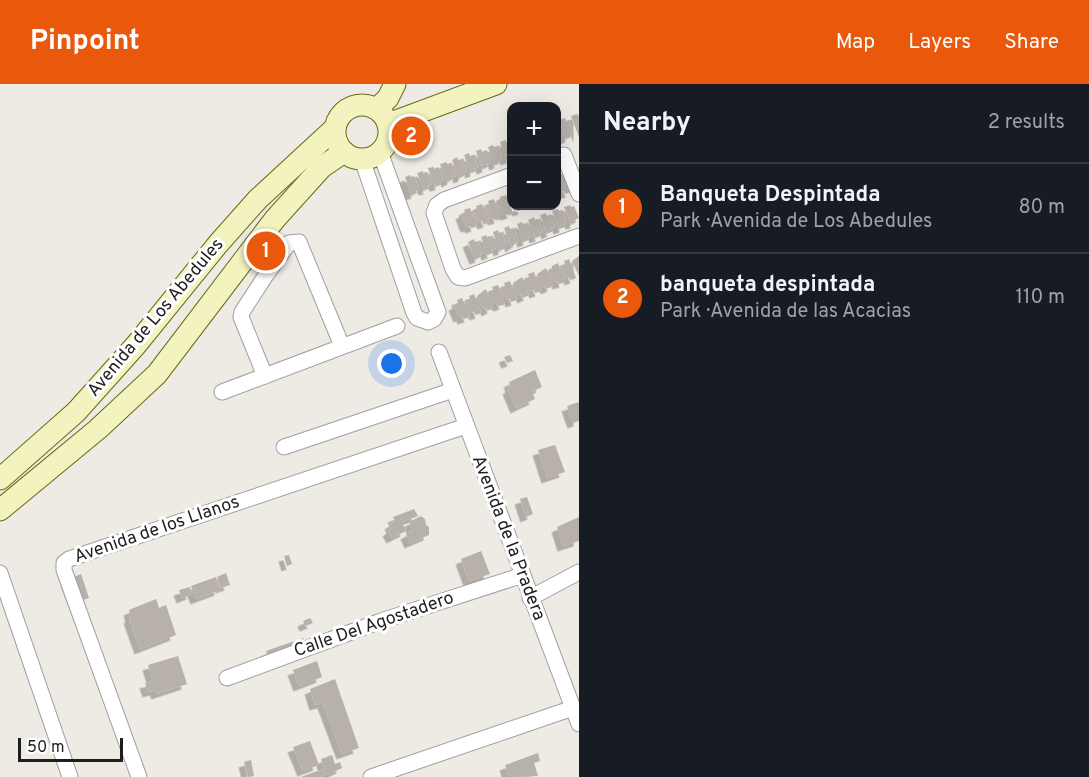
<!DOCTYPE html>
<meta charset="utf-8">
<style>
body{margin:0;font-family:Overpass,sans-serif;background:#242831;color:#f1f3f6}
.controls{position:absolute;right:18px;top:18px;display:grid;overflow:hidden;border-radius:12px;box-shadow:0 6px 24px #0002}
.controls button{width:54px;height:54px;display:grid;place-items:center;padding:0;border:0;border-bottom:2px solid #363941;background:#171b24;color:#f1f3f6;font:30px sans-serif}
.scale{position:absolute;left:18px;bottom:15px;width:105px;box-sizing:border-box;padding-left:6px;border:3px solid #1e1e1e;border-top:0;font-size:16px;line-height:21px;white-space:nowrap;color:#1e1e1e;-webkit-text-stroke:4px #fff;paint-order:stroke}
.you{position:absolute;left:392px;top:280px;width:21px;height:21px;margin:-15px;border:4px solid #fff;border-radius:50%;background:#1a73e8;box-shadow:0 0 0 9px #1a73e833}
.badge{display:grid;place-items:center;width:39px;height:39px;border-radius:50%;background:#ea580c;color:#fff;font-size:20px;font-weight:700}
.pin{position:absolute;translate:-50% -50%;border:3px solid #fff;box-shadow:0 2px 6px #0006}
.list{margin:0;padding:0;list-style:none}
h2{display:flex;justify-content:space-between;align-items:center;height:78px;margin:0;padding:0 24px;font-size:26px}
h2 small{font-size:20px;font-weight:400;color:#9ea1a6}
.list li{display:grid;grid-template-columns:39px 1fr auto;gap:18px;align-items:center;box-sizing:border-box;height:90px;padding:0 24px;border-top:2px solid #363941}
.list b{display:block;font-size:22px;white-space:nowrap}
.list p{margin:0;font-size:20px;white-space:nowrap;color:#9ea1a6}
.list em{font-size:20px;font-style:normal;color:#9ea1a6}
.map{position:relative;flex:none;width:579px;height:693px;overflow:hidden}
header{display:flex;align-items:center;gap:36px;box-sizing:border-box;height:84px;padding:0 30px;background:#ea580c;color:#fff}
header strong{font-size:28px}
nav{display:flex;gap:33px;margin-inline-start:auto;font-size:21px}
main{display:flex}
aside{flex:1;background:#171b24}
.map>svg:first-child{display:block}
.building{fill:#b7b0ab;filter:url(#shadow)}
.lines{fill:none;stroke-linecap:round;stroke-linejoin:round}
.street-casing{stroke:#9f9f9f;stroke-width:17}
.secondary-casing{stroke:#676b10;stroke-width:23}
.street{stroke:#fff;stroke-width:15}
.secondary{stroke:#f3f3bf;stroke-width:21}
.labels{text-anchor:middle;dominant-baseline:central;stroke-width:6;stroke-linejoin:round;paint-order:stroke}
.street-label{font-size:18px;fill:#1e1e1e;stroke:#fff}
</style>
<header>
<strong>Pinpoint</strong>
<nav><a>Map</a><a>Layers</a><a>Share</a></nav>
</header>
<main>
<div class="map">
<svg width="579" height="693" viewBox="0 0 579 693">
<defs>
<filter id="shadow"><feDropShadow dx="-5.5" dy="5.5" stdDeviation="0" flood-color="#0004"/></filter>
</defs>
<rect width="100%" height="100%" fill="#eeebe5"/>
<g class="building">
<path d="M577 30 579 32V53L571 32Z"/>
<path d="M565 34 566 37 569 36 574 49 570 50 571 53 566 55 559 36Z"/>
<path d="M556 40 562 53 556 58Z"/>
<path d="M505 56 506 58 509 57 512 62V74L506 76 500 58Z"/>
<path d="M493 61 494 63 498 62 503 75 499 76 500 79 495 81 488 63Z"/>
<path d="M481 65 482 68 486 66 491 79 487 80 488 83 482 85 476 67Z"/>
<path d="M469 69 470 72 474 71 479 83 475 84 476 87 471 89 464 71Z"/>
<path d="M457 73 458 76 462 75 467 88 464 89V92L459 94 452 76Z"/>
<path d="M447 78V80L451 79 456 92 452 93 453 95 447 98 440 80Z"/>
<path d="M434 83V85L438 83 444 96 440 98 441 101 435 102 428 84Z"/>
<path d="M423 87V89L427 88 432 100 428 102 429 105 424 106 417 89Z"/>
<path d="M565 89 571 108 565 110 564 107 561 108 556 98V95L560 94 559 91Z"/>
<path d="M410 91 411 93 414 92 420 105 416 107 417 109 411 111 405 93Z"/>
<path d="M506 111 513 129 506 131 505 130 502 131 496 117 500 115V113Z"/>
<path d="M494 115 500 134 494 136 493 134 490 135 485 121 489 120 488 117Z"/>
<path d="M482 120 489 138 483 140 482 137 478 138 473 126 477 124 476 122Z"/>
<path d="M570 121 571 123 574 122 579 134 575 136 576 139 571 140 564 123Z"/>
<path d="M512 122H523L524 125 518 127 517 125 514 126Z"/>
<path d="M470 124 477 142 471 144 470 142 466 143 461 130 465 128 464 126Z"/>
<path d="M558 125 559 127 562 126 567 138 564 140 565 143 559 145 552 127Z"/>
<path d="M546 129 547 132 550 130 555 143 551 144 553 147 547 150 540 131Z"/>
<path d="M534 133 535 136 538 135 543 147 540 149 541 152 535 154 528 136Z"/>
<path d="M522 138 523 140 526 139 531 152 528 153 529 156 523 158 517 140Z"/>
<path d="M509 142 510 145 514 144 519 157 511 163 504 144Z"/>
<path d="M498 146 499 149 502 148 507 161 504 162V165L499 167 493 148Z"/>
<path d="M486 151 487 153 490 152 496 164 492 166 493 169 487 171 481 153Z"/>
<path d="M474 155 475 158 478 157 484 169 480 170 481 173 475 175 468 158Z"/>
<path d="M579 172V192L572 177Z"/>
<path d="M569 175 576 194 570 196 569 193 566 194 561 182 565 180 564 177Z"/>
<path d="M558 179 565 198 558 200 557 197 554 198 548 186 552 184V182Z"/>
<path d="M546 184 553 202 546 205 545 202 542 203 537 190Z"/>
<path d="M534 188 541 207 535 209 534 206 530 207 525 194 529 193 528 190Z"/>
<path d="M522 193 529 211 523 214 521 210 518 211 516 208 513 199Z"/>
<path d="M510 197 517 216 511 218 510 215 507 216 505 211 504 212 501 203 505 202 504 199Z"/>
<path d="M498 201 505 220 499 222 492 216 489 207 493 206 492 203Z"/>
<path d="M486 205 493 224 487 227 486 224 483 225 477 212Z"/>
<path d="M474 210 481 229 475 231 474 228 471 229 465 216 470 215 469 212Z"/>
<path d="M462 214 470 233 463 235 462 232 459 233 454 221 458 219 457 216Z"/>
<path d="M510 271 513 277 507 279 504 273Z"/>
<path d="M535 286 542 303 532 308 535 315 516 324 508 305 511 303 509 298Z"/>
<path d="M579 318V337L573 339 567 322Z"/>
<path d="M555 361 565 388 547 394 538 366Z"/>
<path d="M527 413 533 430 526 433 520 415Z"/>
<path d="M414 425 418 432 402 438 406 447 392 454 388 447 392 444 390 440 395 437 393 433Z"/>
<path d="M421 432 425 435 426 441 429 443V451L410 459 406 450 413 446 409 438Z"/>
<path d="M579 433V457L563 462 557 443Z"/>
<path d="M481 467 490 490 469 497 461 475Z"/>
<path d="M289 471 292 480 287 482 284 472Z"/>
<path d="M226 489 230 501 221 504 217 493Z"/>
<path d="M81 490 89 514 75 519 66 496Z"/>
<path d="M216 493 220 506 196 515 191 502Z"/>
<path d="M190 503 192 510 182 514 179 506Z"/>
<path d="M156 515 159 524 166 521 176 551 140 565 129 534 131 533 129 526Z"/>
<path d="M310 534 313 539 305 542 303 537Z"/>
<path d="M303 554 305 562 269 575 266 567Z"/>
<path d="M178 572 187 600 157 610 155 606 148 608 145 599 153 597 148 581Z"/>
<path d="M317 577 322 593 299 602 293 586Z"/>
<path d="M335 595 359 664 342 670 323 619 315 621 310 605Z"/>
<path d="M310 657 319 681 303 687 293 663Z"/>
<path d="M538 669 540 677 534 679 538 692 509 693 505 681Z"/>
<path d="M332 671 335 680 340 678 342 684 327 691 321 675Z"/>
<path d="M251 676 254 692 248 693 244 678Z"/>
<path d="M323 685 325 691 319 693H301Z"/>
</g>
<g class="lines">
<g class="street-casing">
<g id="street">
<path d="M564 71 579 110"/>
<path d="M362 75 414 229 417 234 428 238 434 235 438 228 380 68"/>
<path d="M512 91 444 116 437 121 434 129 453 185 458 193 465 194 579 152"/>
<path d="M439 268 579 640"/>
<path d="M265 292 241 233 242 228 266 191 289 159 299 158 342 262"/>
<path d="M222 308 397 242"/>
<path d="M284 363 453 306"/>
<path d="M0 489 70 693"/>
<path d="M530 514 579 488"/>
<path d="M227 594 381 537 523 491"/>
<path d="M139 693 64 486V479L69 475 466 342"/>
<path d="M371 693 573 624"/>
</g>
</g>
<g class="secondary-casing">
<g id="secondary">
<circle cx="362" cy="48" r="27"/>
<path d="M377 25 388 14 395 0"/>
<path d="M388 40 496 0"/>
<path d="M0 395 76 328 136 261 218 160 258 115 335 44"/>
<path d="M0 426 98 345 157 290 275 135 322 83 344 68"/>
</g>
</g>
<use href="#street" class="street"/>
<use href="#secondary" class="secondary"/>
</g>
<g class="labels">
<g class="street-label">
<text transform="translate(156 234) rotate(-50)">Avenida de Los Abedules</text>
<text transform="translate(157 446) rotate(-19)">Avenida de los Llanos</text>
<text transform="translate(508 454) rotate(69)">Avenida de la Pradera</text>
<text transform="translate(374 541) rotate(-19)">Calle Del Agostadero</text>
</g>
</g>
</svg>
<div class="controls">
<button>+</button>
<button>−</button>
</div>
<div class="scale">50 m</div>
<div class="you"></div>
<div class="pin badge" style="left:266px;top:167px">1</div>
<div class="pin badge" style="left:411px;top:52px">2</div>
</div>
<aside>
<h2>Nearby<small>2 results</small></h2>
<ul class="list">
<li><span class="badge">1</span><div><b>Banqueta Despintada</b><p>Park · Avenida de Los Abedules</p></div><em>80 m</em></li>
<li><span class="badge">2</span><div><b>banqueta despintada</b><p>Park · Avenida de las Acacias</p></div><em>110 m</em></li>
</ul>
</aside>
</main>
